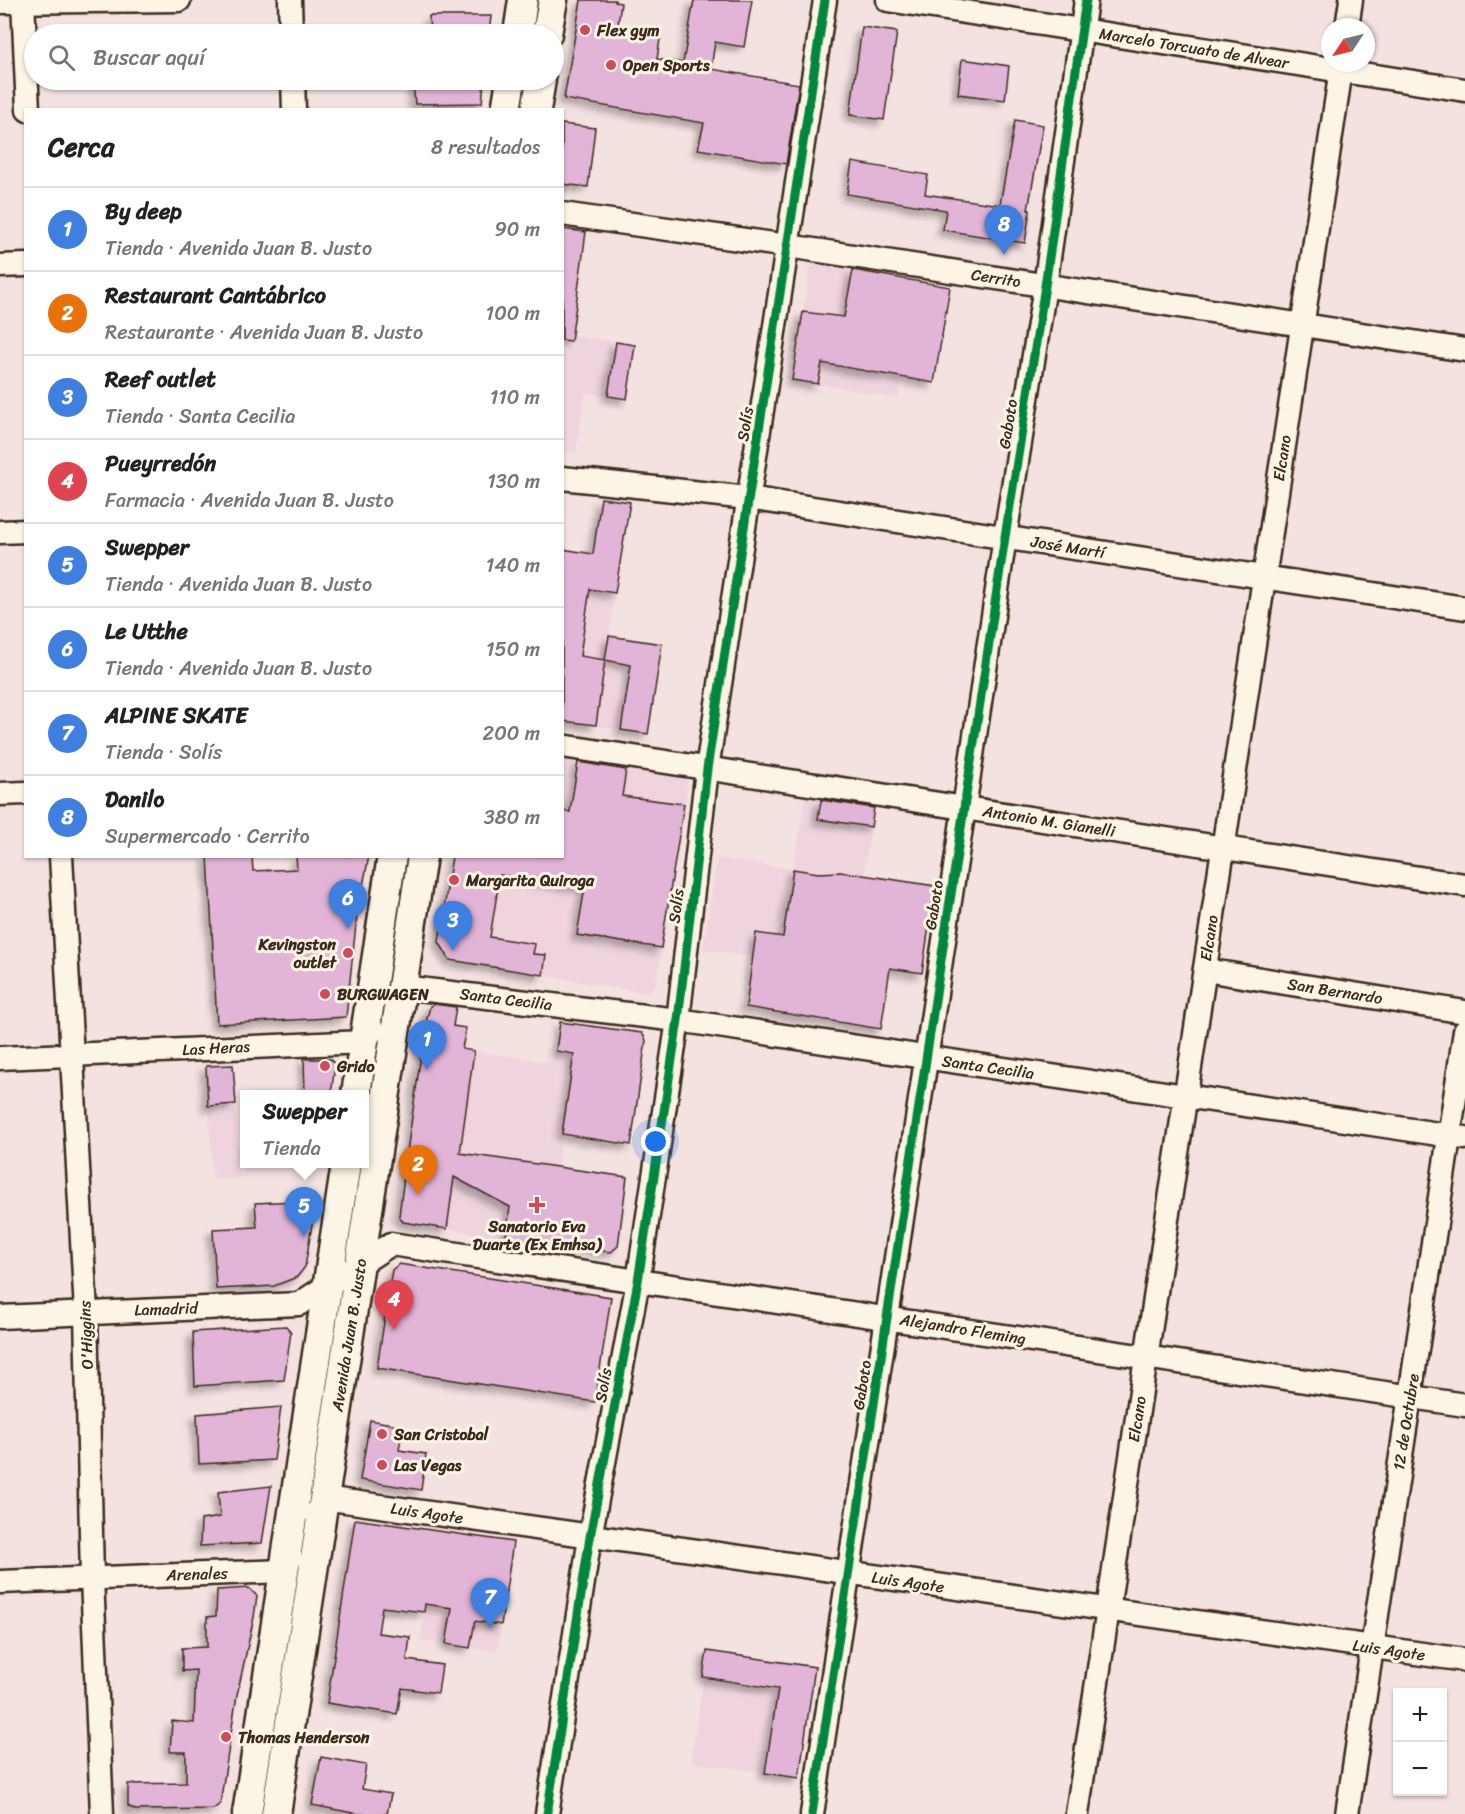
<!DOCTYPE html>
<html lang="es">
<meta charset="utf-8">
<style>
body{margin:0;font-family:Sriracha,sans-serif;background:#f6f6f6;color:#222}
.controls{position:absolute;right:18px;bottom:18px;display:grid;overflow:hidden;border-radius:0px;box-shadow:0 2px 4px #0004}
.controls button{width:54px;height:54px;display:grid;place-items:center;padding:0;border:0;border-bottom:2px solid #e0e0e0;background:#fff;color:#222;font:30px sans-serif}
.compass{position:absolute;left:1321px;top:18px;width:54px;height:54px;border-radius:50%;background:#fff;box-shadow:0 2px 4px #0004;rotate:235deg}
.you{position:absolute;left:656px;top:1142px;width:21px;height:21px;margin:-15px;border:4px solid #fff;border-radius:50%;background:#1a73e8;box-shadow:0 0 0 9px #1a73e833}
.badge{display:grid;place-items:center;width:39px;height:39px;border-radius:50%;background:#d1495b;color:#fff;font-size:20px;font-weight:700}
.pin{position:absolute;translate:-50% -50px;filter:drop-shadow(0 2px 3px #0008)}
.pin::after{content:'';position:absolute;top:32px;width:21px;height:18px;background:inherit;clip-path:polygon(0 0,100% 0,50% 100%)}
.popup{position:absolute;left:240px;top:1090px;width:129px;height:78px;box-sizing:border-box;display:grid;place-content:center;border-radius:0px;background:#fff;filter:drop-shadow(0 2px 4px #0005);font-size:20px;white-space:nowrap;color:#767676}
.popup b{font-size:22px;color:#222}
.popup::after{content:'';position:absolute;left:50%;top:100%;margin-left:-12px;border:12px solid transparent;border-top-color:#fff}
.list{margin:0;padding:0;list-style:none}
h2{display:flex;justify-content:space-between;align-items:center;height:78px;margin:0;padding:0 24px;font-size:26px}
h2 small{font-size:20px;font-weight:400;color:#767676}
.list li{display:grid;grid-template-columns:39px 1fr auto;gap:18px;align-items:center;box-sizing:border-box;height:84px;padding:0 24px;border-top:2px solid #e0e0e0}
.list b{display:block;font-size:22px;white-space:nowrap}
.list p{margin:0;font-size:20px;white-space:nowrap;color:#767676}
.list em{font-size:20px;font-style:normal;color:#767676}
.icon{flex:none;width:33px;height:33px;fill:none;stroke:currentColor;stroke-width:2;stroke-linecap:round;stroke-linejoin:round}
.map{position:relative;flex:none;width:1465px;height:1814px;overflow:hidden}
.search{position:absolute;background:#fff;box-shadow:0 2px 4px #0004;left:24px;top:24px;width:540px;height:66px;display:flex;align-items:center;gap:15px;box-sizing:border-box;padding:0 21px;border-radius:33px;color:#767676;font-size:22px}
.panel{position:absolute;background:#fff;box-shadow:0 2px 4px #0004;left:24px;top:108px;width:540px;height:750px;border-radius:0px}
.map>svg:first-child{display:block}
.built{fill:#efd4de}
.building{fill:#e2b4d7;stroke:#3b2a1e;stroke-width:1.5;filter:url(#shadow)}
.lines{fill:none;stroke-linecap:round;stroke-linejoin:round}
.minor-casing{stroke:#3b2a1e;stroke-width:27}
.major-casing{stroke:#3b2a1e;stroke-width:33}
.minor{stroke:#fcf5e5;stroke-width:22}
.major{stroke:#fcf5e5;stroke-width:28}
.cycleway-casing{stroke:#fcf5e5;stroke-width:13}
.cycleway{stroke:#00873e;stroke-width:9}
.poi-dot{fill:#d1495b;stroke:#fcf5e5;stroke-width:2}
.labels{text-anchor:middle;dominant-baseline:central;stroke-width:6;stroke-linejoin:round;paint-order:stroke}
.poi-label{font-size:16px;font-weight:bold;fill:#3b2a1e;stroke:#fcf5e5;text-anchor:start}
.street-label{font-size:16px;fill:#3b2a1e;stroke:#fcf5e5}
</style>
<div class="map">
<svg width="1465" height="1814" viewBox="0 0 1465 1814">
<defs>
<filter id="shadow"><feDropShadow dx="-5.5" dy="5.5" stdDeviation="3" flood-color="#0004"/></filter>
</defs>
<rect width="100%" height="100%" fill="#f4e2e1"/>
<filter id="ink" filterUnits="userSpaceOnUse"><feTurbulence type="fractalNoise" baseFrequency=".0167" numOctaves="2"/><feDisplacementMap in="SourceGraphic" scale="12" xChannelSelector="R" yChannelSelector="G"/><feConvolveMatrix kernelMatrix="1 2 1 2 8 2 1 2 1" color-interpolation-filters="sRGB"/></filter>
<g filter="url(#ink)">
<g class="built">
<path d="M811 263 950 287 934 383 902 377 898 398 792 380Z"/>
<path d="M563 334 635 345 627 399 585 393 576 453 563 451Z"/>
<path d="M590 589 615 593 609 636 662 644 648 734 563 721Z"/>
<path d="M563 755 683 774 688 781 656 985 647 993 486 966 499 875 450 867 452 857 562 856Z"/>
<path d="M806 793 874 804 864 875 935 886 922 973 890 968 881 1029 746 1007 753 957 703 949 717 858 793 869Z"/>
<path d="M560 1022 642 1033 646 1040 631 1145 562 1134 557 1167 627 1177 618 1246 611 1252 447 1229 408 1145 460 1152 474 1051 553 1063Z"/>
<path d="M233 1065 240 1178 213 1180 206 1067Z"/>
<path d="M436 1530 513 1542 497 1652 420 1640Z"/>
<path d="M707 1651 815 1667 799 1778 691 1762Z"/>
</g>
<g class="building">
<path d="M581 0H615V2L621 3 618 25 661 32 657 59 683 63 694 0H752L744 47 715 42 711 69 799 84 786 164 698 149 704 123 564 99Z"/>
<path d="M429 16H491L489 34H430Z"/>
<path d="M862 27 897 32 884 120 850 115Z"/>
<path d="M962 59 1009 66 1005 100 958 94Z"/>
<path d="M413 80H484L482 103 415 104Z"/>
<path d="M1015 120 1043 125 1028 210H1030L1025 243 943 230 946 210 847 194 852 162 928 175 925 194 1000 205Z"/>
<path d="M562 124 595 128 588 187 562 184Z"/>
<path d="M562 229 586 232 571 341 562 340Z"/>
<path d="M853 270 950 287 934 383 822 363 818 384 792 380 803 312 844 317Z"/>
<path d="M616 342 635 345 627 399 608 396Z"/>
<path d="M601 498 630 502 615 593 590 589 584 628 580 656 605 660 596 725 562 721V549L593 554Z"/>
<path d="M609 636 662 644 648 734 621 730 631 665 605 660Z"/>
<path d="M578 762 626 770 622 796 684 804 661 948 577 935 585 887 500 875 490 937 535 944 533 954 546 955 543 975 450 960 439 942 452 856H562V811L570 812Z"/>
<path d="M821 800 874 808 871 827 818 819Z"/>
<path d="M208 856H252L253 871 297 869 296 856H369L357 915 346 1017 217 1024Z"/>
<path d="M793 869 818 873 840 872 863 875 935 886 922 973 890 968 881 1029 746 1007 756 933 783 937Z"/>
<path d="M434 1004 456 1007 453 1026 466 1028 462 1049 474 1051 460 1153 627 1177 618 1246 611 1252 506 1237 510 1207 454 1177 447 1229 403 1222 399 1216 408 1145 425 1027 430 1006Z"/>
<path d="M560 1022 642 1033 646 1040 631 1145 562 1134 574 1054 556 1051Z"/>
<path d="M304 1059H331L335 1065 331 1095H305Z"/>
<path d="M233 1065 236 1104 208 1106 206 1066Z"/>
<path d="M316 1200 305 1267 297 1277 274 1286 216 1289 213 1229 257 1227 255 1203Z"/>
<path d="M399 1264 611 1297 595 1402 377 1368 392 1270Z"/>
<path d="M286 1326 291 1332 284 1380 195 1386 193 1332Z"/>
<path d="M281 1407 274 1460 199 1464 197 1414Z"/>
<path d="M370 1420 403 1426 399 1450 426 1454 421 1490 360 1480Z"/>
<path d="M271 1486 262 1543 200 1546 201 1520 220 1517 218 1492Z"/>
<path d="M355 1519 513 1542 501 1625 475 1621 470 1648 446 1644 452 1608 425 1604 424 1612 382 1607 378 1633 410 1637 407 1660 442 1665 438 1693 402 1688 397 1714 327 1703Z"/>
<path d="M249 1588 257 1596 254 1617 237 1695 220 1804 213 1809 135 1810 128 1806V1784L186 1783V1752H170L172 1721 194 1723 196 1670 182 1671V1648L207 1647V1617L216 1616 217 1590Z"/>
<path d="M707 1651 815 1667 799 1778 765 1773 778 1689 703 1677Z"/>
<path d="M321 1757 366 1765 362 1789 391 1794 387 1814H358L312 1805Z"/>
</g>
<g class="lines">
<g class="minor-casing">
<g id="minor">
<path d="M23 0 28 110"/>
<path d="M290 0 291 34"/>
<path d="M888 0 1465 90"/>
<path d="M0 2 179 0"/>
<path d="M1347 27 1351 0"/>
<path d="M293 80 294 110"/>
<path d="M562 214 788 246 1465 350"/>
<path d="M0 266 26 265"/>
<path d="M562 478 748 498 1465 608"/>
<path d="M0 532 26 531"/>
<path d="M562 746 1465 885"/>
<path d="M0 794 26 793"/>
<path d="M61 856 86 1313 92 1578 102 1814"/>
<path d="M1205 970 1465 1012"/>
<path d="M393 1000 402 987 678 1020 1465 1138"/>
<path d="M0 1058 364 1042 373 1030"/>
<path d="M0 1317 299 1304 391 1244 1465 1405"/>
<path d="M316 1514 324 1498 352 1502 1465 1660"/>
<path d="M0 1582 283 1571 291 1558"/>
<path d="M547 1814 590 1537 638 1281 678 1020 707 769 825 0"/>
<path d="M812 1814 1005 537 1045 286 1086 0"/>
<path d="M1077 1814 1342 63"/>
<path d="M1347 1814 1465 1031"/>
</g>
</g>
<g class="major-casing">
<g id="major">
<path d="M518 34 523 0"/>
<path d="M547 34 553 0"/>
<path d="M506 110 511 80"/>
<path d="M536 110 541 80"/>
<path d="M356 1094 392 856"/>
<path d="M247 1814 346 1164"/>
<path d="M276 1814 422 856"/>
</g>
</g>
<use href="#minor" class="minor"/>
<use href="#major" class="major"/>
<g class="cycleway-casing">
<g id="cycleway">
<path d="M547 1814 590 1537 638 1281 678 1020 707 769 825 0"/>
<path d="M812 1814 1005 537 1045 286 1086 0"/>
</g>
</g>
<use href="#cycleway" class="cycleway"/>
</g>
</g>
<g class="poi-dot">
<circle cx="585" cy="30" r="6"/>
<circle cx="611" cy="65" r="6"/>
<circle cx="454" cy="880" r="6"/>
<circle cx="348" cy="953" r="6"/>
<circle cx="325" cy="994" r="6"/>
<circle cx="325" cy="1066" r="6"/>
<path d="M534 1196h6v6h6v6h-6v6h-6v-6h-6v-6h6z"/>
<circle cx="382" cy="1434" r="6"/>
<circle cx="382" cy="1465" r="6"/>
<circle cx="226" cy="1737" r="6"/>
</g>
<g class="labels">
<g class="poi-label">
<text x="597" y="30">Flex gym</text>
<text x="623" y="65">Open Sports</text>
<text x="466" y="880">Margarita Quiroga</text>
<text x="336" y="944" text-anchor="end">Kevingston<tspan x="336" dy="18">outlet</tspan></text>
<text x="337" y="994">BURGWAGEN</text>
<text x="337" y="1066">Grido</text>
<text x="537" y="1226" text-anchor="middle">Sanatorio Eva<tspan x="537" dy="18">Duarte (Ex Emhsa)</tspan></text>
<text x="394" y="1434">San Cristobal</text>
<text x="394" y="1465">Las Vegas</text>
<text x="238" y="1737">Thomas Henderson</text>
</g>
<g class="street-label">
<text transform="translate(1194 48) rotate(9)">Marcelo Torcuato de Alvear</text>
<text transform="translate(996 278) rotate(9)">Cerrito</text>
<text transform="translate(745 424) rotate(-81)">Solís</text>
<text transform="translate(1008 424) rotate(-81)">Gaboto</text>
<text transform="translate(1282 458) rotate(-81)">Elcano</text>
<text transform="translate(1068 547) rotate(9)">José Martí</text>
<text transform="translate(1049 821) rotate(9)">Antonio M. Gianelli</text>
<text transform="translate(934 905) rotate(-81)">Gaboto</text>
<text transform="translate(676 906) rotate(-83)">Solís</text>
<text transform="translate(1209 938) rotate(-81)">Elcano</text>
<text transform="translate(1335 991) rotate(9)">San Bernardo</text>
<text transform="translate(506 999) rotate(7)">Santa Cecilia</text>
<text transform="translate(216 1048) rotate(-3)">Las Heras</text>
<text transform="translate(988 1067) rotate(8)">Santa Cecilia</text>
<text transform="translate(166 1309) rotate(-2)">Lamadrid</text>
<text transform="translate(963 1329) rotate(9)">Alejandro Fleming</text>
<text transform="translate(86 1335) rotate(-92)">O'Higgins</text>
<text transform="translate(349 1335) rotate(-81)">Avenida Juan B. Justo</text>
<text transform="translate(603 1385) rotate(-80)">Solís</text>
<text transform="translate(862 1385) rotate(-81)">Gaboto</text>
<text transform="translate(1137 1419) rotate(-81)">Elcano</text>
<text transform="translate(1406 1422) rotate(-81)">12 de Octubre</text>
<text transform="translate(427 1513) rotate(8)">Luis Agote</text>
<text transform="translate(197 1574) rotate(-2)">Arenales</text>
<text transform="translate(908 1582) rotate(8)">Luis Agote</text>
<text transform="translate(1389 1650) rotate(8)">Luis Agote</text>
</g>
</g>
</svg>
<div class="controls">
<button>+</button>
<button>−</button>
</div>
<svg class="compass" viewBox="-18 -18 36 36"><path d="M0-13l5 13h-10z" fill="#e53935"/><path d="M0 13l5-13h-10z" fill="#767676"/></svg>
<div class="you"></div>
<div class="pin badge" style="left:427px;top:1070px;background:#3f7fe0">1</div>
<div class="pin badge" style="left:418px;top:1195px;background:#e8710a">2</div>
<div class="pin badge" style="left:453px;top:951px;background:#3f7fe0">3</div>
<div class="pin badge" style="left:394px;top:1330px;background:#e0444e">4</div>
<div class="pin badge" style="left:304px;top:1237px;background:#3f7fe0">5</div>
<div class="popup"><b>Swepper</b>Tienda</div>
<div class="pin badge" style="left:348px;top:929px;background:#3f7fe0">6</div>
<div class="pin badge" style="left:490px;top:1628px;background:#3f7fe0">7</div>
<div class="pin badge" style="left:1004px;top:255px;background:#3f7fe0">8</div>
<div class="search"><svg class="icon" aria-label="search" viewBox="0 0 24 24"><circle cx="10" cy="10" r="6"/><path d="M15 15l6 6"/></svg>Buscar aquí</div>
<section class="panel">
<h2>Cerca<small>8 resultados</small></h2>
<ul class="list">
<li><span class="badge" style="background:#3f7fe0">1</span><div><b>By deep</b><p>Tienda · Avenida Juan B. Justo</p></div><em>90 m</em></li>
<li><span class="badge" style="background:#e8710a">2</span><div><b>Restaurant Cantábrico</b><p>Restaurante · Avenida Juan B. Justo</p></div><em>100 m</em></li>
<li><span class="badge" style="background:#3f7fe0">3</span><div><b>Reef outlet</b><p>Tienda · Santa Cecilia</p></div><em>110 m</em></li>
<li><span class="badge" style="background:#e0444e">4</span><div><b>Pueyrredón</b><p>Farmacia · Avenida Juan B. Justo</p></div><em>130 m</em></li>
<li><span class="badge" style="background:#3f7fe0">5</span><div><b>Swepper</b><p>Tienda · Avenida Juan B. Justo</p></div><em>140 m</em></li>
<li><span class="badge" style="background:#3f7fe0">6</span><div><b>Le Utthe</b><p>Tienda · Avenida Juan B. Justo</p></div><em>150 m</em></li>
<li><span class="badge" style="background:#3f7fe0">7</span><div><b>ALPINE SKATE</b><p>Tienda · Solís</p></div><em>200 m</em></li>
<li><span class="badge" style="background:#3f7fe0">8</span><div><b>Danilo</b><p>Supermercado · Cerrito</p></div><em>380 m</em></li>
</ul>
</section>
</div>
